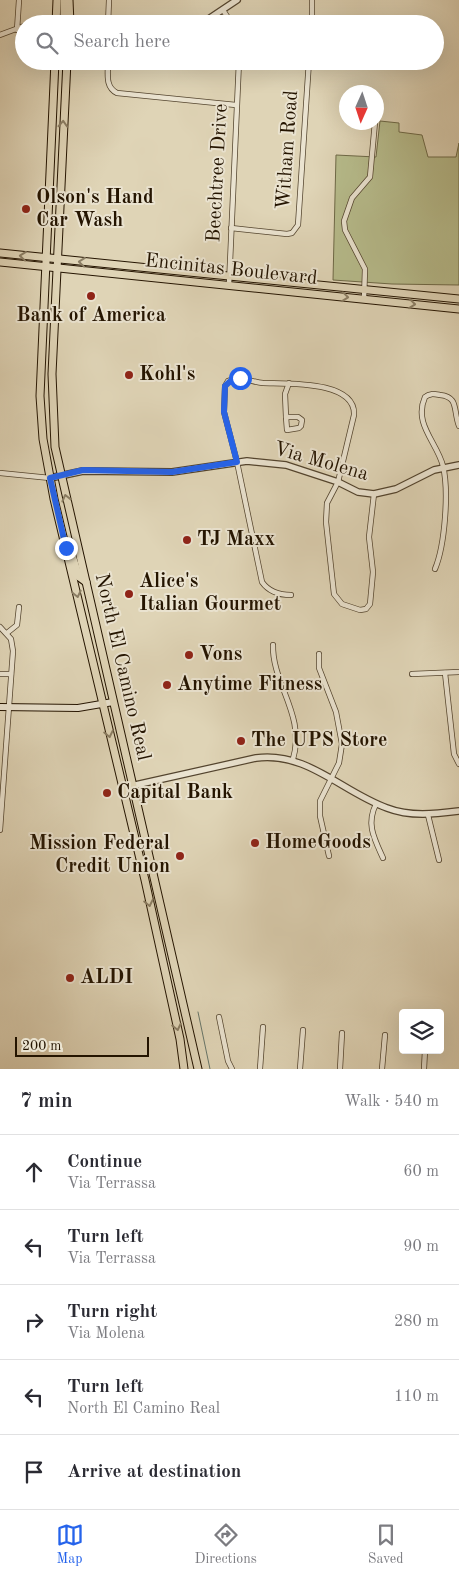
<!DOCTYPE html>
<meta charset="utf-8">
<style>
body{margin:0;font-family:"Old Standard TT",serif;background:#f7f7f7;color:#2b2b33}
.controls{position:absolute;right:15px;bottom:15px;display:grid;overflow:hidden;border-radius:5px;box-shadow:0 5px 20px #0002}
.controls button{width:45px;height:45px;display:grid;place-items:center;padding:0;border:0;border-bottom:1px solid #e1e1e2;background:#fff;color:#2b2b33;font:25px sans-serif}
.compass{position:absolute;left:339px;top:85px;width:45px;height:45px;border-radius:50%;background:#fff;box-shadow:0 5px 20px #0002;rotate:183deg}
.scale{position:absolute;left:15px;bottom:12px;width:134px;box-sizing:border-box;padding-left:5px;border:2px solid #241400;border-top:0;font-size:14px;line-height:18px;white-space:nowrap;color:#241400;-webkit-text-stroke:4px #eae3d0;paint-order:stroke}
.stop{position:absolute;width:15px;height:15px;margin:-11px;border:4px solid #2563eb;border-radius:50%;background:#fff}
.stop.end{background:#2563eb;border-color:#fff;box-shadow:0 1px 5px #0008}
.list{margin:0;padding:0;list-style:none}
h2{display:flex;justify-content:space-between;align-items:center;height:65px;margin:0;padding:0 20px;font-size:21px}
h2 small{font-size:16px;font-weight:400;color:#7c7c81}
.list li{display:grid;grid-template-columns:32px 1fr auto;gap:15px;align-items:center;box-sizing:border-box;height:75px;padding:0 20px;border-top:1px solid #e1e1e2}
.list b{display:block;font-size:19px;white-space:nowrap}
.list p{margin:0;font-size:16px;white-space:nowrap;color:#7c7c81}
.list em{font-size:16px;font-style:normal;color:#7c7c81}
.icon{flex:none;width:28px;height:28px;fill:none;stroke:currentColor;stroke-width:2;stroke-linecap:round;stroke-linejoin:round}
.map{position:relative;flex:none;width:459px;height:1069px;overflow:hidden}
.search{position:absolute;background:#fff;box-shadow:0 5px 20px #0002;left:15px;right:15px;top:15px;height:55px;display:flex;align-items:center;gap:12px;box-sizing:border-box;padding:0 18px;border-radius:28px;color:#7c7c81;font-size:19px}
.sheet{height:440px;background:#fff}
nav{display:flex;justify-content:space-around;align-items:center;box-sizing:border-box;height:70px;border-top:1px solid #e1e1e2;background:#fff;font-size:14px;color:#7c7c81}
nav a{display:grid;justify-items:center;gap:2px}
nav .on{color:#2563eb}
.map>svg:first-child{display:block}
.green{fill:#b6bb8b;stroke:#6d6846}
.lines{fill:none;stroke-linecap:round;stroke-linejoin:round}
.stream{stroke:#67766a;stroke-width:1}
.minor-casing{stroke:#53442e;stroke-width:6}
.tertiary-casing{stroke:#53442e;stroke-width:8}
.secondary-casing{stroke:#241400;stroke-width:8}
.primary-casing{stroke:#241400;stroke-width:9}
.minor{stroke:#eae3d0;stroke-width:4.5}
.tertiary{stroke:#eae3d0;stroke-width:5.5}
.secondary{stroke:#eae3d0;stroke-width:6}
.primary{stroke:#dfd4b6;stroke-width:7}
.oneway{stroke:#8b7e64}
.route{stroke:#2563eb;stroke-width:6}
.poi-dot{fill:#8f2418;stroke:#eae3d0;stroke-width:2}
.labels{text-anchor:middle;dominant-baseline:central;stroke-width:4;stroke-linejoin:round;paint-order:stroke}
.street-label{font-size:20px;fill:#241400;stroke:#eae3d0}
.poi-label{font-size:20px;font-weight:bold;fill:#241400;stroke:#eae3d0;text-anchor:start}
</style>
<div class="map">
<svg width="459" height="1069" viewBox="0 0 459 1069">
<rect width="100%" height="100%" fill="#dfd4b6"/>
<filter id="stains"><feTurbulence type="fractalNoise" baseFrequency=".004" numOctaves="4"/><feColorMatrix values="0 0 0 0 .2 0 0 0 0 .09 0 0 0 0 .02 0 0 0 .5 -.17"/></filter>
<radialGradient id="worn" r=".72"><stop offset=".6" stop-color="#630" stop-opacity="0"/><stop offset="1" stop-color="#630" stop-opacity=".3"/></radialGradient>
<path class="green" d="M380 121 399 123V132L422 135 428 157H456L459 143V285L392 284 333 280 336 155 376 157Z"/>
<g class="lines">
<path class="stream" d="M198 1012 210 1069"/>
<g class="minor-casing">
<g id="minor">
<path d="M223 10 232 24"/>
<path d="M33 24H55"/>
<path d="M108 24 109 0"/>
<path d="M312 24V0"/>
<path d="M17 30 19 0"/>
<path d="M0 35 24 26"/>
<path d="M108 61C108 74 105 87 117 93L236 105"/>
<path d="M231 228 287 234 292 233 298 225 309 61"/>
<path d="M229 285 239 61"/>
<path d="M364 299 365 269 345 230 344 221 352 198 370 177 375 122"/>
<path d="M286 417H298L302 420 301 426 299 428 287 430Z"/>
<path d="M286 417 285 394 289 383"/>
<path d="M0 473 50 478"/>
<path d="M435 569C445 545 449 491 443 466 437 442 413 424 425 397 430 393 434 394 440 395 459 397 453 410 459 426"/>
<path d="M291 595C279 595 269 592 262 582L237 462 224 412 225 386 228 381C240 375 251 382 263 383 286 384 356 380 354 415L338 482 327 503 326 522 334 594 342 604 360 610 366 609 370 604 373 572 369 537 374 494"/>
<path d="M0 627 11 639 13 651 0 830"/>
<path d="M7 633 17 625 19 607"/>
<path d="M273 645C272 684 306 715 293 759"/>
<path d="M319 654V668L336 712 342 744 339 763 320 801V816L329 856"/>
<path d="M445 673 454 754 459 764"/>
<path d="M0 674H11"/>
<path d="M412 674 459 672"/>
<path d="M376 804C366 824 374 838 383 858"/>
<path d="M428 815 439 860"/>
<path d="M219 1017 228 1061 232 1069"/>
<path d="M260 1069 263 1027"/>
<path d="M300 1069 303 1030"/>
<path d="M340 1069 342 1033"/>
<path d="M382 1069 385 1035"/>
<path d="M424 1069 425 1050"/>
</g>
</g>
<g class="tertiary-casing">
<g id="tertiary">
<path d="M201 24 237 0"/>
<path d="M50 478 83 471 172 472 247 461 286 465 338 482 358 492 374 494 396 489 434 470 459 465"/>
<path d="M122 788 256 758C307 751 342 792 387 808 410 817 435 814 459 811"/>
</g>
</g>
<g class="secondary-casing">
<path id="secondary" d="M0 707 78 708 113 702"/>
</g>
<g class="primary-casing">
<g id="primary">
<path d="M64 0V21L70 24"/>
<path d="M69 0 70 24"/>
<path d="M56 24 57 0"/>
<path d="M55 61 40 396 43 439 54 499 145 880 180 1039 184 1069"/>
<path d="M67 61 52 374 55 447 198 1069"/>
<path d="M0 253 459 299"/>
<path d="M0 262 459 309"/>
<path d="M71 552 79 577 86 582"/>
</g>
</g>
<use href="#minor" class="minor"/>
<use href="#tertiary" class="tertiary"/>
<use href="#secondary" class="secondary"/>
<use href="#primary" class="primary"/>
</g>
<defs><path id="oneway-chevron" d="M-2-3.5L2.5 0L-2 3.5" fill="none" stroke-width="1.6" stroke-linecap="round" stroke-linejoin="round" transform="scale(1.25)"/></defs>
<g class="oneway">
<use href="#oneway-chevron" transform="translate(63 124) rotate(-87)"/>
<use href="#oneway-chevron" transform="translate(23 256) rotate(-174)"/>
<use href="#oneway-chevron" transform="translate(82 262) rotate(-174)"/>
<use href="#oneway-chevron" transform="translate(345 297) rotate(6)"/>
<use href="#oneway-chevron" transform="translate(412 304) rotate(6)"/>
<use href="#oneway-chevron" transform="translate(66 498) rotate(-104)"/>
<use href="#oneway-chevron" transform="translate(77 594) rotate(77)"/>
<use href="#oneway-chevron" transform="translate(109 734) rotate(78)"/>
<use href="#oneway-chevron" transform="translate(149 903) rotate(78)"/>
<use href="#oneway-chevron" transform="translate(177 1027) rotate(77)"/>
</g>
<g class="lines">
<path class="route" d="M66 548 50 478 83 470 172 472 237 462 224 412 225 386 234 378H240"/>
</g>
<g class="poi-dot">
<circle cx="26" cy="209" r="5"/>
<circle cx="91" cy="296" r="5"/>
<circle cx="129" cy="375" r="5"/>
<circle cx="187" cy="540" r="5"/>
<circle cx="129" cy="594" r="5"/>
<circle cx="189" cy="655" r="5"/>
<circle cx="167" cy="685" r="5"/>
<circle cx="241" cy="741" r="5"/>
<circle cx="107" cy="793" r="5"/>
<circle cx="255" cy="843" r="5"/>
<circle cx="180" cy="856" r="5"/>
<circle cx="70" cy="978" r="5"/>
</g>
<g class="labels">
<g class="street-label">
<text transform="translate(288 150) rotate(-86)">Witham Road</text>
<text transform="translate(218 173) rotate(-87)">Beechtree Drive</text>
<text transform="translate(231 270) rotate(6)">Encinitas Boulevard</text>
<text transform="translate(321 462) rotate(16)">Via Molena</text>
<text transform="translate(122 667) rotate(77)">North El Camino Real</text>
</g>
<g class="poi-label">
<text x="36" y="198">Olson's Hand<tspan x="36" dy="23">Car Wash</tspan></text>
<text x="91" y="316" text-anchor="middle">Bank of America</text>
<text x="139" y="375">Kohl's</text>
<text x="197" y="540">TJ Maxx</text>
<text x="139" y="582">Alice's<tspan x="139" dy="23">Italian Gourmet</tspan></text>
<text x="199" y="655">Vons</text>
<text x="177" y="685">Anytime Fitness</text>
<text x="251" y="741">The UPS Store</text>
<text x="117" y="793">Capital Bank</text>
<text x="265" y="843">HomeGoods</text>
<text x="170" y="844" text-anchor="end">Mission Federal<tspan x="170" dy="23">Credit Union</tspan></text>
<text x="80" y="978">ALDI</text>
</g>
</g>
<rect width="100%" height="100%" filter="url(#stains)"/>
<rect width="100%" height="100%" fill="url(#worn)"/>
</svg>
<div class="controls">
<button><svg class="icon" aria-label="layers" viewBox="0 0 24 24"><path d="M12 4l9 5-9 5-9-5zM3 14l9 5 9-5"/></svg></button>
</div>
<svg class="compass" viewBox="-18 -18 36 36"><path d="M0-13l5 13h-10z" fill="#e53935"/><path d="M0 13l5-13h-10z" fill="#7c7c81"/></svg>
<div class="scale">200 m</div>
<div class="stop" style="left:240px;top:378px"></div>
<div class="stop end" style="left:66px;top:548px"></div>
<div class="search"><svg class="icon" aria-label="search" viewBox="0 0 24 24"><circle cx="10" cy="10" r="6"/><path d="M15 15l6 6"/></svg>Search here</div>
</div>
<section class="sheet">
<h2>7 min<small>Walk · 540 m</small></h2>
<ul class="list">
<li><svg class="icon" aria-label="ahead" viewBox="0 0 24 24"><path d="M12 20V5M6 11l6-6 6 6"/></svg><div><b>Continue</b><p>Via Terrassa</p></div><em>60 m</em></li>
<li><svg class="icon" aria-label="left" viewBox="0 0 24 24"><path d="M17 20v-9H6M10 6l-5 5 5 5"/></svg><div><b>Turn left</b><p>Via Terrassa</p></div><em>90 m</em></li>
<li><svg class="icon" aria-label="right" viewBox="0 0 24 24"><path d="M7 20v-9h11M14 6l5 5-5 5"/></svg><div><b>Turn right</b><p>Via Molena</p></div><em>280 m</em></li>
<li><svg class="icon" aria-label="left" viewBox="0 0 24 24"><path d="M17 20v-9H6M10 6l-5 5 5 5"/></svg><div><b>Turn left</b><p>North El Camino Real</p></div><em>110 m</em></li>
<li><svg class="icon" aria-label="arrive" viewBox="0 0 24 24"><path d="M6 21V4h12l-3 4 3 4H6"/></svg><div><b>Arrive at destination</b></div></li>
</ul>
</section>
<nav>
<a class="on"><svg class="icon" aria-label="map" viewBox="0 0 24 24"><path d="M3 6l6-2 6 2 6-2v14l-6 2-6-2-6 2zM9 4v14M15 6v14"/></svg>Map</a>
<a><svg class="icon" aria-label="directions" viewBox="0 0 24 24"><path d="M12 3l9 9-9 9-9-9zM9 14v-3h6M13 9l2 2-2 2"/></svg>Directions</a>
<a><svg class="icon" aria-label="saved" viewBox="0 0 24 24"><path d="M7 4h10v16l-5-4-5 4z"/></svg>Saved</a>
</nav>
